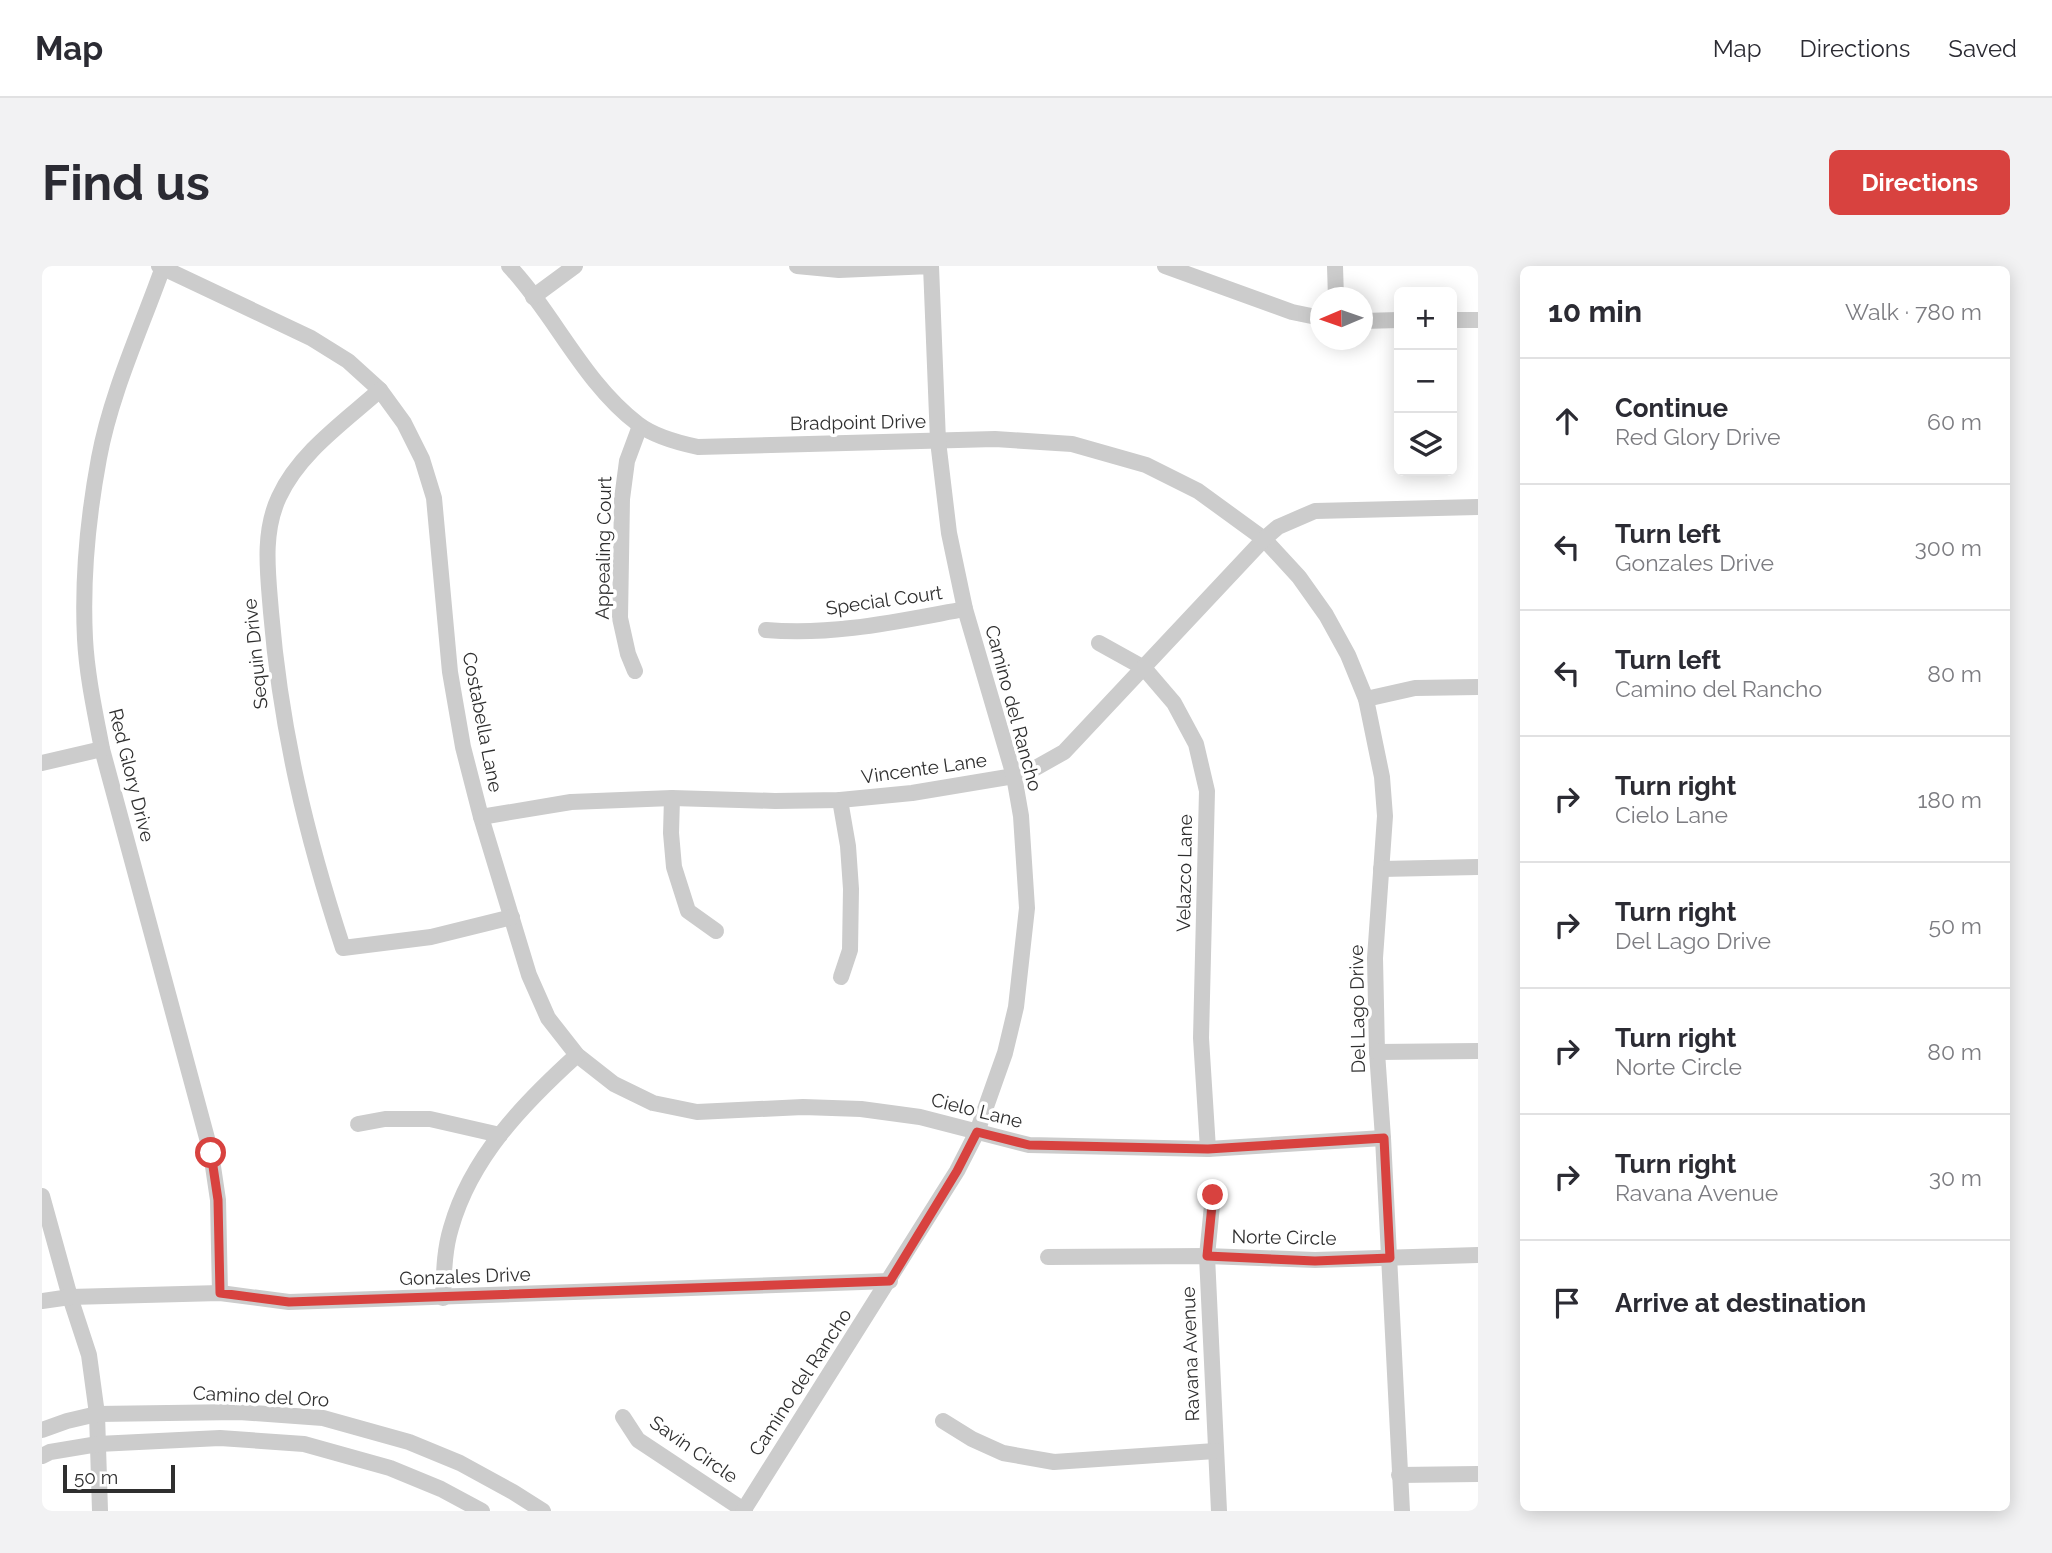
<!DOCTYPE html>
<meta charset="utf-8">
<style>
body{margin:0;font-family:Raleway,sans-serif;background:#f2f2f3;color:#2b2b33}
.controls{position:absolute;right:21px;top:21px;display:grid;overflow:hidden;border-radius:10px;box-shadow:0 4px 18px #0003}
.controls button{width:63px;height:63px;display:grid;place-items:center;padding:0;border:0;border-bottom:2px solid #e1e1e2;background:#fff;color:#2b2b33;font:35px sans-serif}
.compass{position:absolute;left:1268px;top:21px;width:63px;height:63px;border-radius:50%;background:#fff;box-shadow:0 4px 18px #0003;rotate:268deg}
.scale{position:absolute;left:21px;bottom:18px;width:112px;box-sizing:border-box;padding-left:7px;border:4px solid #2f2f2f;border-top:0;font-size:19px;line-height:24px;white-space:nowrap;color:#2f2f2f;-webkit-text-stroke:5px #fff;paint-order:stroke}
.stop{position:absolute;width:21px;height:21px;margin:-16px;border:5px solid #d8423f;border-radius:50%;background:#fff}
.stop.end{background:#d8423f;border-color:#fff;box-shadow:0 2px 7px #0008}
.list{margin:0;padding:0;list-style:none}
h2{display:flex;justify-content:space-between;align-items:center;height:91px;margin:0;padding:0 28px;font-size:30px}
h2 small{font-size:23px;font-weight:400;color:#7c7c81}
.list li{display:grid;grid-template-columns:46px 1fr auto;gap:21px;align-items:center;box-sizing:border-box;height:126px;padding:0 28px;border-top:2px solid #e1e1e2}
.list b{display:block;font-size:26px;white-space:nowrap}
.list p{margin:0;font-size:23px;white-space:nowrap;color:#7c7c81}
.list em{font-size:23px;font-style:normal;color:#7c7c81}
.icon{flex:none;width:38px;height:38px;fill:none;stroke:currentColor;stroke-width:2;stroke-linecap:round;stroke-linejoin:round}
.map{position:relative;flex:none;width:1436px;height:1245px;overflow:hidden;border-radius:10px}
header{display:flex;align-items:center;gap:42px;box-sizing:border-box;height:98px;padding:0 35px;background:#fff;border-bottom:2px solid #e1e1e2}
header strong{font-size:33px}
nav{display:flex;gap:38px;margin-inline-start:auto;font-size:24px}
.intro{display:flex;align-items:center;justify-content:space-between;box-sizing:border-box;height:168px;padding:0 42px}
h1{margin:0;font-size:49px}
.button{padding:18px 32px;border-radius:10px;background:#d8423f;color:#fff;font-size:24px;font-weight:700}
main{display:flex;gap:42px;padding:0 42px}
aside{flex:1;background:#fff;border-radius:10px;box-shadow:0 4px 18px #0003}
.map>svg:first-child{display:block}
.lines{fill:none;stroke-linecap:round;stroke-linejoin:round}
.minor{stroke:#ccc;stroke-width:16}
.route{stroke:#d8423f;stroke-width:9}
.labels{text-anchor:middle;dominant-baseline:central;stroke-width:7;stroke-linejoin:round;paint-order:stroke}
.street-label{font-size:19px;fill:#2f2f2f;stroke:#fff}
</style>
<header>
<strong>Map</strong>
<nav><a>Map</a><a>Directions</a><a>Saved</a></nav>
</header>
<div class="intro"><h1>Find us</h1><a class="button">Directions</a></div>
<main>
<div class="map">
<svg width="1436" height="1245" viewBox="0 0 1436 1245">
<rect width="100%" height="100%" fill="#fff"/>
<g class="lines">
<g class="minor">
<path d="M117 0 269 72 306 95 338 124 362 157 380 193 392 232 408 406 421 481 439 551 487 709 506 752 535 789 572 818 611 837 655 846 761 841 819 843 878 851 987 879 1166 883 1341 872"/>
<path d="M467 0C513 49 541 116 596 158 613 171 637 177 656 181L953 173 1030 178 1104 199 1156 225 1222 273 1257 311 1284 349 1306 389 1324 433 1340 511 1343 550 1333 692 1335 786 1341 872 1360 1245"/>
<path d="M1123 0 1250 46 1279 52"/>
<path d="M1293 0 1294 32"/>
<path d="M121 1C99 63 69 127 57 192 46 251 40 313 43 373 45 410 53 446 60 483L169 887 176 934 178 1027"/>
<path d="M491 31 533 0"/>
<path d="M1410 54H1436"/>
<path d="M1321 55 1357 54"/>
<path d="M338 124C302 156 257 187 237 231 220 267 226 308 229 346 239 465 264 569 301 682L389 671 470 651"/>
<path d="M724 364C791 370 857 355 923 343"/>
<path d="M1057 377 1102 402 1132 437 1154 478 1165 525 1159 772 1166 883"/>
<path d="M593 405 586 388 578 352 580 233 585 195 598 160"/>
<path d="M1324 433 1373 422 1436 421"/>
<path d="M0 497 60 483"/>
<path d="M630 532 629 567 632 601 646 645 674 665"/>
<path d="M798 534 806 580 809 623 808 684 799 711"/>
<path d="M439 551 529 536 630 532 733 535 798 534 870 527 972 510 990 504 1022 486 1222 273 1236 261 1273 245 1436 241"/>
<path d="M1339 603 1436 601"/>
<path d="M1335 786 1436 785"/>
<path d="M316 858 343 853H388L458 869"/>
<path d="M1171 929 1165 990 1177 1245"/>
<path d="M0 930 28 1031 47 1089 55 1148 58 1245"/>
<path d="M1006 991 1165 990 1273 994 1436 989"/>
<path d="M401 1032C402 1008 402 985 409 962 429 891 482 837 535 789"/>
<path d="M0 1035 28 1031 178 1027 247 1036 848 1015"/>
<path d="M581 1151 596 1174 703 1245"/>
<path d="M901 1155 930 1173 961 1187 1012 1196 1173 1185"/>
<path d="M0 1164 25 1155 55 1148 197 1146 281 1152 367 1176 418 1197 471 1226 501 1245"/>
<path d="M0 1190 8 1186 56 1178 178 1172 262 1178 348 1202 399 1223 440 1245"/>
<path d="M1357 1209 1436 1208"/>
<path d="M701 1245 915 905 935 866 963 787 974 741 985 642 979 550 972 510 923 343 907 267 896 175 889 0 797 4 755 0"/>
</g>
</g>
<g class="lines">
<path class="route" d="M169 887 176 934 178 1027 247 1036 848 1015 915 905 935 866 987 879 1166 883 1342 872 1348 992 1273 995 1165 990 1171 929"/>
</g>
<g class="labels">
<g class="street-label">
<text transform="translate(816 156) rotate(-1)">Bradpoint Drive</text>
<text transform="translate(561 282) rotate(-89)">Appealing Court</text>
<text transform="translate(842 334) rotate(-8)">Special Court</text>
<text transform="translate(213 388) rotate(-96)">Sequin Drive</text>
<text transform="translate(972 442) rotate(75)">Camino del Rancho</text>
<text transform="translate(441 456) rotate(79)">Costabella Lane</text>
<text transform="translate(882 502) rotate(-8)">Vincente Lane</text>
<text transform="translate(90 509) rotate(76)">Red Glory Drive</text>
<text transform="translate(1142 607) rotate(-89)">Velazco Lane</text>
<text transform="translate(1315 743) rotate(-91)">Del Lago Drive</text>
<text transform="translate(935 844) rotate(14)">Cielo Lane</text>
<text transform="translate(1242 971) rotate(1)">Norte Circle</text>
<text transform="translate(423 1010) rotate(-2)">Gonzales Drive</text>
<text transform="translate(1148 1088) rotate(-92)">Ravana Avenue</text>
<text transform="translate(758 1116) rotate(-57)">Camino del Rancho</text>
<text transform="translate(219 1130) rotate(3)">Camino del Oro</text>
<text transform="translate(652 1183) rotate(35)">Savin Circle</text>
</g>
</g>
</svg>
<div class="controls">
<button>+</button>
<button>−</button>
<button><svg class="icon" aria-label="layers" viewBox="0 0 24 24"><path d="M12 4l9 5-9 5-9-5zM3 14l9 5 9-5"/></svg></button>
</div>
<svg class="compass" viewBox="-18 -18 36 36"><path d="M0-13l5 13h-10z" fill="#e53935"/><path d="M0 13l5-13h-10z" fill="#7c7c81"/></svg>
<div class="scale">50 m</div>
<div class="stop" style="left:169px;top:887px"></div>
<div class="stop end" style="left:1171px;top:929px"></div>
</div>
<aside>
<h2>10 min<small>Walk · 780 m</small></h2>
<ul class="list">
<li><svg class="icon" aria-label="ahead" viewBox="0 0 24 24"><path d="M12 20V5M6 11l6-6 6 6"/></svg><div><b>Continue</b><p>Red Glory Drive</p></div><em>60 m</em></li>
<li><svg class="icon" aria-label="left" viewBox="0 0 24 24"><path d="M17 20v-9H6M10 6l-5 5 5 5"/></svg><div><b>Turn left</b><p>Gonzales Drive</p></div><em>300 m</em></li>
<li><svg class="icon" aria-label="left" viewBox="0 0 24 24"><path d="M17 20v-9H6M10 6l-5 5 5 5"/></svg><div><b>Turn left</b><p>Camino del Rancho</p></div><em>80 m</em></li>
<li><svg class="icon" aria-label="right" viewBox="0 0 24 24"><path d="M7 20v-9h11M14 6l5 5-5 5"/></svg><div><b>Turn right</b><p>Cielo Lane</p></div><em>180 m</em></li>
<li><svg class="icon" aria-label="right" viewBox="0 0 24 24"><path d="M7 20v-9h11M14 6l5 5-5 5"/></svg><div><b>Turn right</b><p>Del Lago Drive</p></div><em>50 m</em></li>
<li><svg class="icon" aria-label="right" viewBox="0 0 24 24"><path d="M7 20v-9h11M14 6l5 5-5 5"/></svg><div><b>Turn right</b><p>Norte Circle</p></div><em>80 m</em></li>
<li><svg class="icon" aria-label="right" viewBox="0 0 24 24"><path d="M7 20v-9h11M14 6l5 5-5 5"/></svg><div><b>Turn right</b><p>Ravana Avenue</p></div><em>30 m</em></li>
<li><svg class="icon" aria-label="arrive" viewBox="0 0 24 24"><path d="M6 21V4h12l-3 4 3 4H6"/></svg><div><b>Arrive at destination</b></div></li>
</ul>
</aside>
</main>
